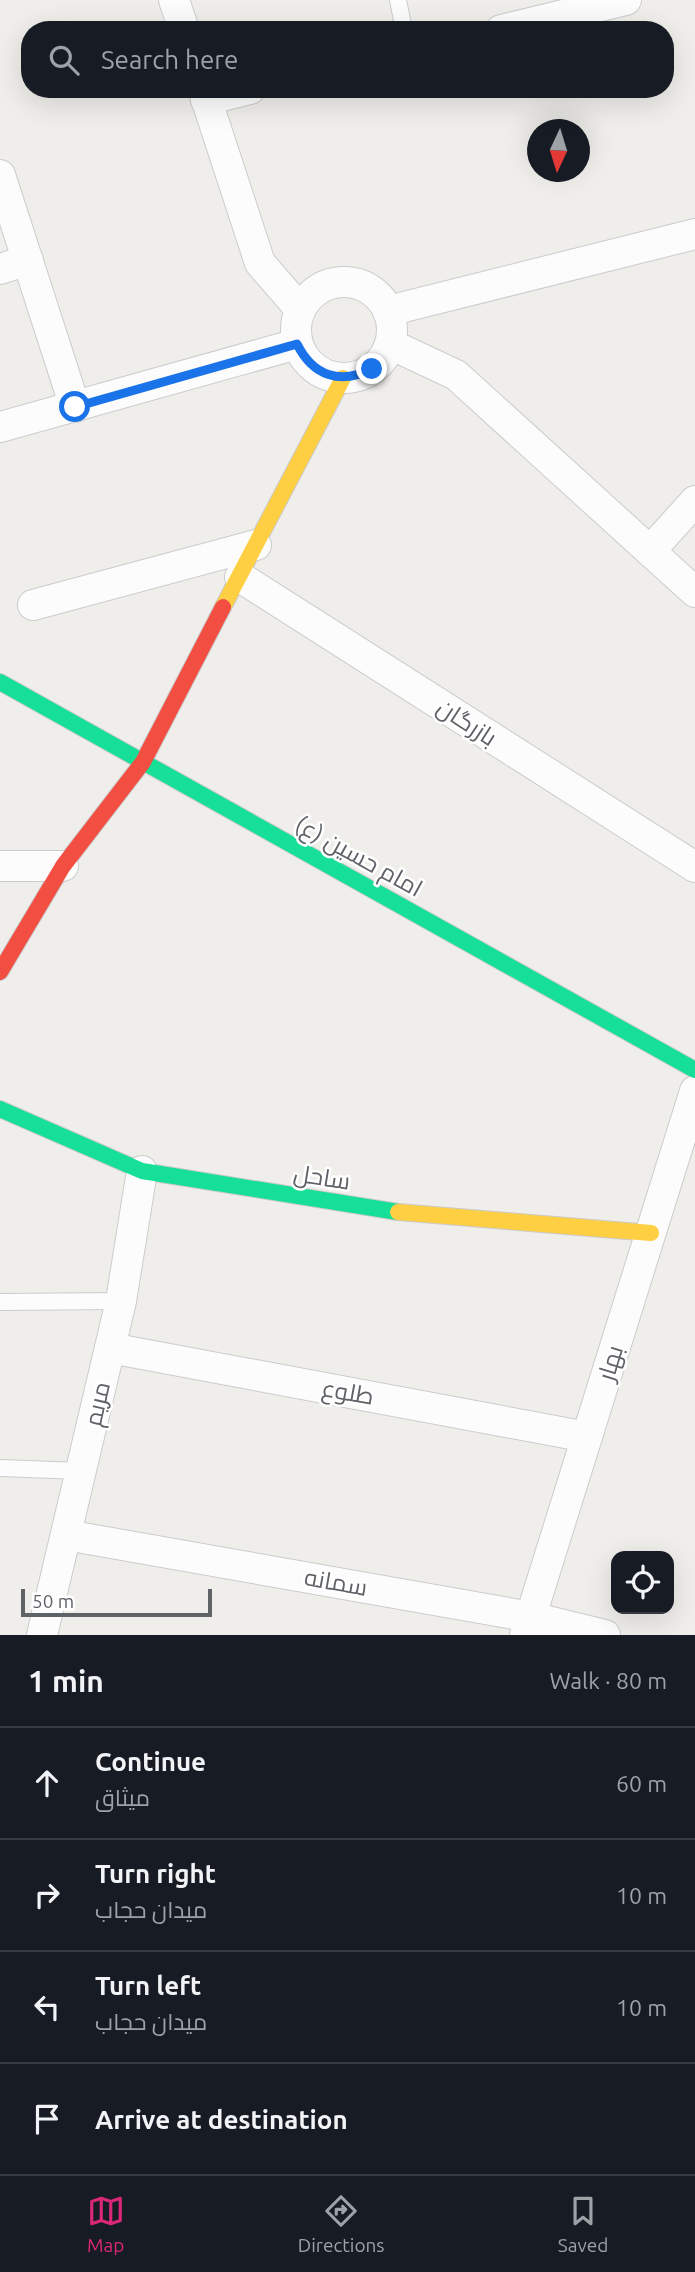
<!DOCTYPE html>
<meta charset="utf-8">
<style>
body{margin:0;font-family:Ubuntu,Cairo,sans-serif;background:#242831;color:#f1f3f6}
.controls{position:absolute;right:21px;bottom:21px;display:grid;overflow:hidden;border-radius:14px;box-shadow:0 7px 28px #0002}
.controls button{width:63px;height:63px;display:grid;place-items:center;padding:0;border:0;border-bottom:2px solid #363941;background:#171b24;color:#f1f3f6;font:35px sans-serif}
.compass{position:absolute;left:527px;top:119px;width:63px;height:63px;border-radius:50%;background:#171b24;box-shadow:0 7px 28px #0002;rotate:184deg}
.scale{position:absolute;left:21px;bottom:18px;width:191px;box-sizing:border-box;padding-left:7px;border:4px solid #5f6368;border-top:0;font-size:19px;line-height:24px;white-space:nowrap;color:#5f6368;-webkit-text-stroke:5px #fff;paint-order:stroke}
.stop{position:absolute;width:21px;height:21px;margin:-16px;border:5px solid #1a73e8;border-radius:50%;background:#fff}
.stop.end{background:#1a73e8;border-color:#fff;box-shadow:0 2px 7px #0008}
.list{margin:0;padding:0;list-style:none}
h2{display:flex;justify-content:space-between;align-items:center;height:91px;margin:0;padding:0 28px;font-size:30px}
h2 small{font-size:23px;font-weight:400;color:#9ea1a6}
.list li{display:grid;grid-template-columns:46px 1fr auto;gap:21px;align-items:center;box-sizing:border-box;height:112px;padding:0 28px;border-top:2px solid #363941}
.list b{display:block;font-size:26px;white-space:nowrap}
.list p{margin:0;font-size:23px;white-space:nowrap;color:#9ea1a6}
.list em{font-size:23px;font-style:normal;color:#9ea1a6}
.icon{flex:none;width:38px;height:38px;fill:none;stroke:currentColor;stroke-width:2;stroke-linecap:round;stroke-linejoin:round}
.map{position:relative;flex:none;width:695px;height:1635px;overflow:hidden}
.search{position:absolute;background:#171b24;box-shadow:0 7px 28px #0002;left:21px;right:21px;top:21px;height:77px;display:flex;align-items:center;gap:18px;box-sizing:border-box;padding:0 24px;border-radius:28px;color:#9ea1a6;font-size:26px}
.sheet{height:539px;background:#171b24}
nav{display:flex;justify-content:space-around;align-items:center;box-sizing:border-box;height:98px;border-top:2px solid #363941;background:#171b24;font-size:19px;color:#9ea1a6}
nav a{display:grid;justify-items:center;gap:4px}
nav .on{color:#db2777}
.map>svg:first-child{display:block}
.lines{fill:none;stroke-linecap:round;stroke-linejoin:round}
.lane-casing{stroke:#cbcccc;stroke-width:18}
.street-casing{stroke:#cbcccc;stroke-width:32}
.fast-casing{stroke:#cacacb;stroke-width:18}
.slow-casing{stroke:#cacacb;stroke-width:18}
.jam-casing{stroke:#cacacb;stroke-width:18}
.lane{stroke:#fdfcfc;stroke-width:16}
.street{stroke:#fdfcfc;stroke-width:30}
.fast{stroke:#16e098;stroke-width:16}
.slow{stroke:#ffcf43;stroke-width:16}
.jam{stroke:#f24e42;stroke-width:16}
.route{stroke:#1a73e8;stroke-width:9}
.labels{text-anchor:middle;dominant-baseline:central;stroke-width:5;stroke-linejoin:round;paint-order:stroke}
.street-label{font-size:24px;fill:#5f6368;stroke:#fff}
</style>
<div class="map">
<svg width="695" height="1635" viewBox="0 0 695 1635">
<rect width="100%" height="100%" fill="#efeeea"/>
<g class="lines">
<g class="lane-casing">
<g id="lane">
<path d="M398 0 404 30"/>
<path d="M0 1302 121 1301"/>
<path d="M0 1468 81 1471"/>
</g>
</g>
<g class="street-casing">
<g id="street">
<path d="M174 0 184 30"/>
<path d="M501 30 626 0"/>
<path d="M203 89 260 263 300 309"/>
<path d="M206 100 250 89"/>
<path d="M0 175 75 407"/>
<path d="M0 269 28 260"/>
<circle cx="344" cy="330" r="48"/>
<path d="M388 311 695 234"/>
<path d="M390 344 456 375 695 592"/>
<path d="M0 427 297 344"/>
<path d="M650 551 695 501"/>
<path d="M240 577 695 867"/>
<path d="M33 605 256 545"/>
<path d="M0 866H63"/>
<path d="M110 1348 587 1437"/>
<path d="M66 1535 531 1617 605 1635"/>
<path d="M42 1635 121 1301 142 1171"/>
<path d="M525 1635 695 1091"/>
</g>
</g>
<g class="fast-casing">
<g id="fast">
<path d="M0 682 695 1070"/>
<path d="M0 1109 142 1171 398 1212"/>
</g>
</g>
<g class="slow-casing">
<g id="slow">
<path d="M223 607 343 378"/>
<path d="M398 1212 651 1233"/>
</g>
</g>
<g class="jam-casing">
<path id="jam" d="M0 972 63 866 143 762 223 607"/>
</g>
<use href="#lane" class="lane"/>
<use href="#street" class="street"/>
<use href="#fast" class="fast"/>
<use href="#slow" class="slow"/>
<use href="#jam" class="jam"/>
</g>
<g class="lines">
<path class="route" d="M75 407 297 344C313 376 340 385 372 369"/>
</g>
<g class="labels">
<g class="street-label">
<text transform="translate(467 722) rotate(33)">بازرگان</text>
<text transform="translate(359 856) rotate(29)">امام حسین (ع)</text>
<text transform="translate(322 1177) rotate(9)">ساحل</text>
<text transform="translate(610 1363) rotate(-73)">بهار</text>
<text transform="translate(348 1392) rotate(10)">طلوع</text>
<text transform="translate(97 1404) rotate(-77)">مریم</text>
<text transform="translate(336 1582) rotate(10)">سمانه</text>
</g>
</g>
</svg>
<div class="controls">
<button><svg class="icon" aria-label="locate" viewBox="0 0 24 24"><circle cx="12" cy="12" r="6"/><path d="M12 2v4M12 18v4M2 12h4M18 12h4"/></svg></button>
</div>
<svg class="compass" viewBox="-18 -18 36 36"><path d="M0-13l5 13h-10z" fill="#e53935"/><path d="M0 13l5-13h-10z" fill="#9ea1a6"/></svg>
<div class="scale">50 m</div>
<div class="stop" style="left:75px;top:407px"></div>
<div class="stop end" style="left:372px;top:369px"></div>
<div class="search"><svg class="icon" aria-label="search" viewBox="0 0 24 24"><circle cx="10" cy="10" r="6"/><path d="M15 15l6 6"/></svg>Search here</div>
</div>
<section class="sheet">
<h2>1 min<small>Walk · 80 m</small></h2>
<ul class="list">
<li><svg class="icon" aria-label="ahead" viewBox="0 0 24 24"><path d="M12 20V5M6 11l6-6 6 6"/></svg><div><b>Continue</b><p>میثاق</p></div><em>60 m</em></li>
<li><svg class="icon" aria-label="right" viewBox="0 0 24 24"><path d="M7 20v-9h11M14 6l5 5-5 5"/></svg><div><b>Turn right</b><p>میدان حجاب</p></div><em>10 m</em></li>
<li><svg class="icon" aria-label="left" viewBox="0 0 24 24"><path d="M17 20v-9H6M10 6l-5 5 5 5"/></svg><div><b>Turn left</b><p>میدان حجاب</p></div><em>10 m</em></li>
<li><svg class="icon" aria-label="arrive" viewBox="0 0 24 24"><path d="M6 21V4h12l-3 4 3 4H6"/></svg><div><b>Arrive at destination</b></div></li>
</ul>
</section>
<nav>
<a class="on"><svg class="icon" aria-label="map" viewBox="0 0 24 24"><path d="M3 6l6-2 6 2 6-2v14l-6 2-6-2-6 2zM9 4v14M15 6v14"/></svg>Map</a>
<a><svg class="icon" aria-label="directions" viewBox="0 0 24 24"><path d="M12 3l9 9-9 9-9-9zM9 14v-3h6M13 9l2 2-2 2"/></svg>Directions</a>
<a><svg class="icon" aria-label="saved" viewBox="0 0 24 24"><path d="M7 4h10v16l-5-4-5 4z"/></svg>Saved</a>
</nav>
